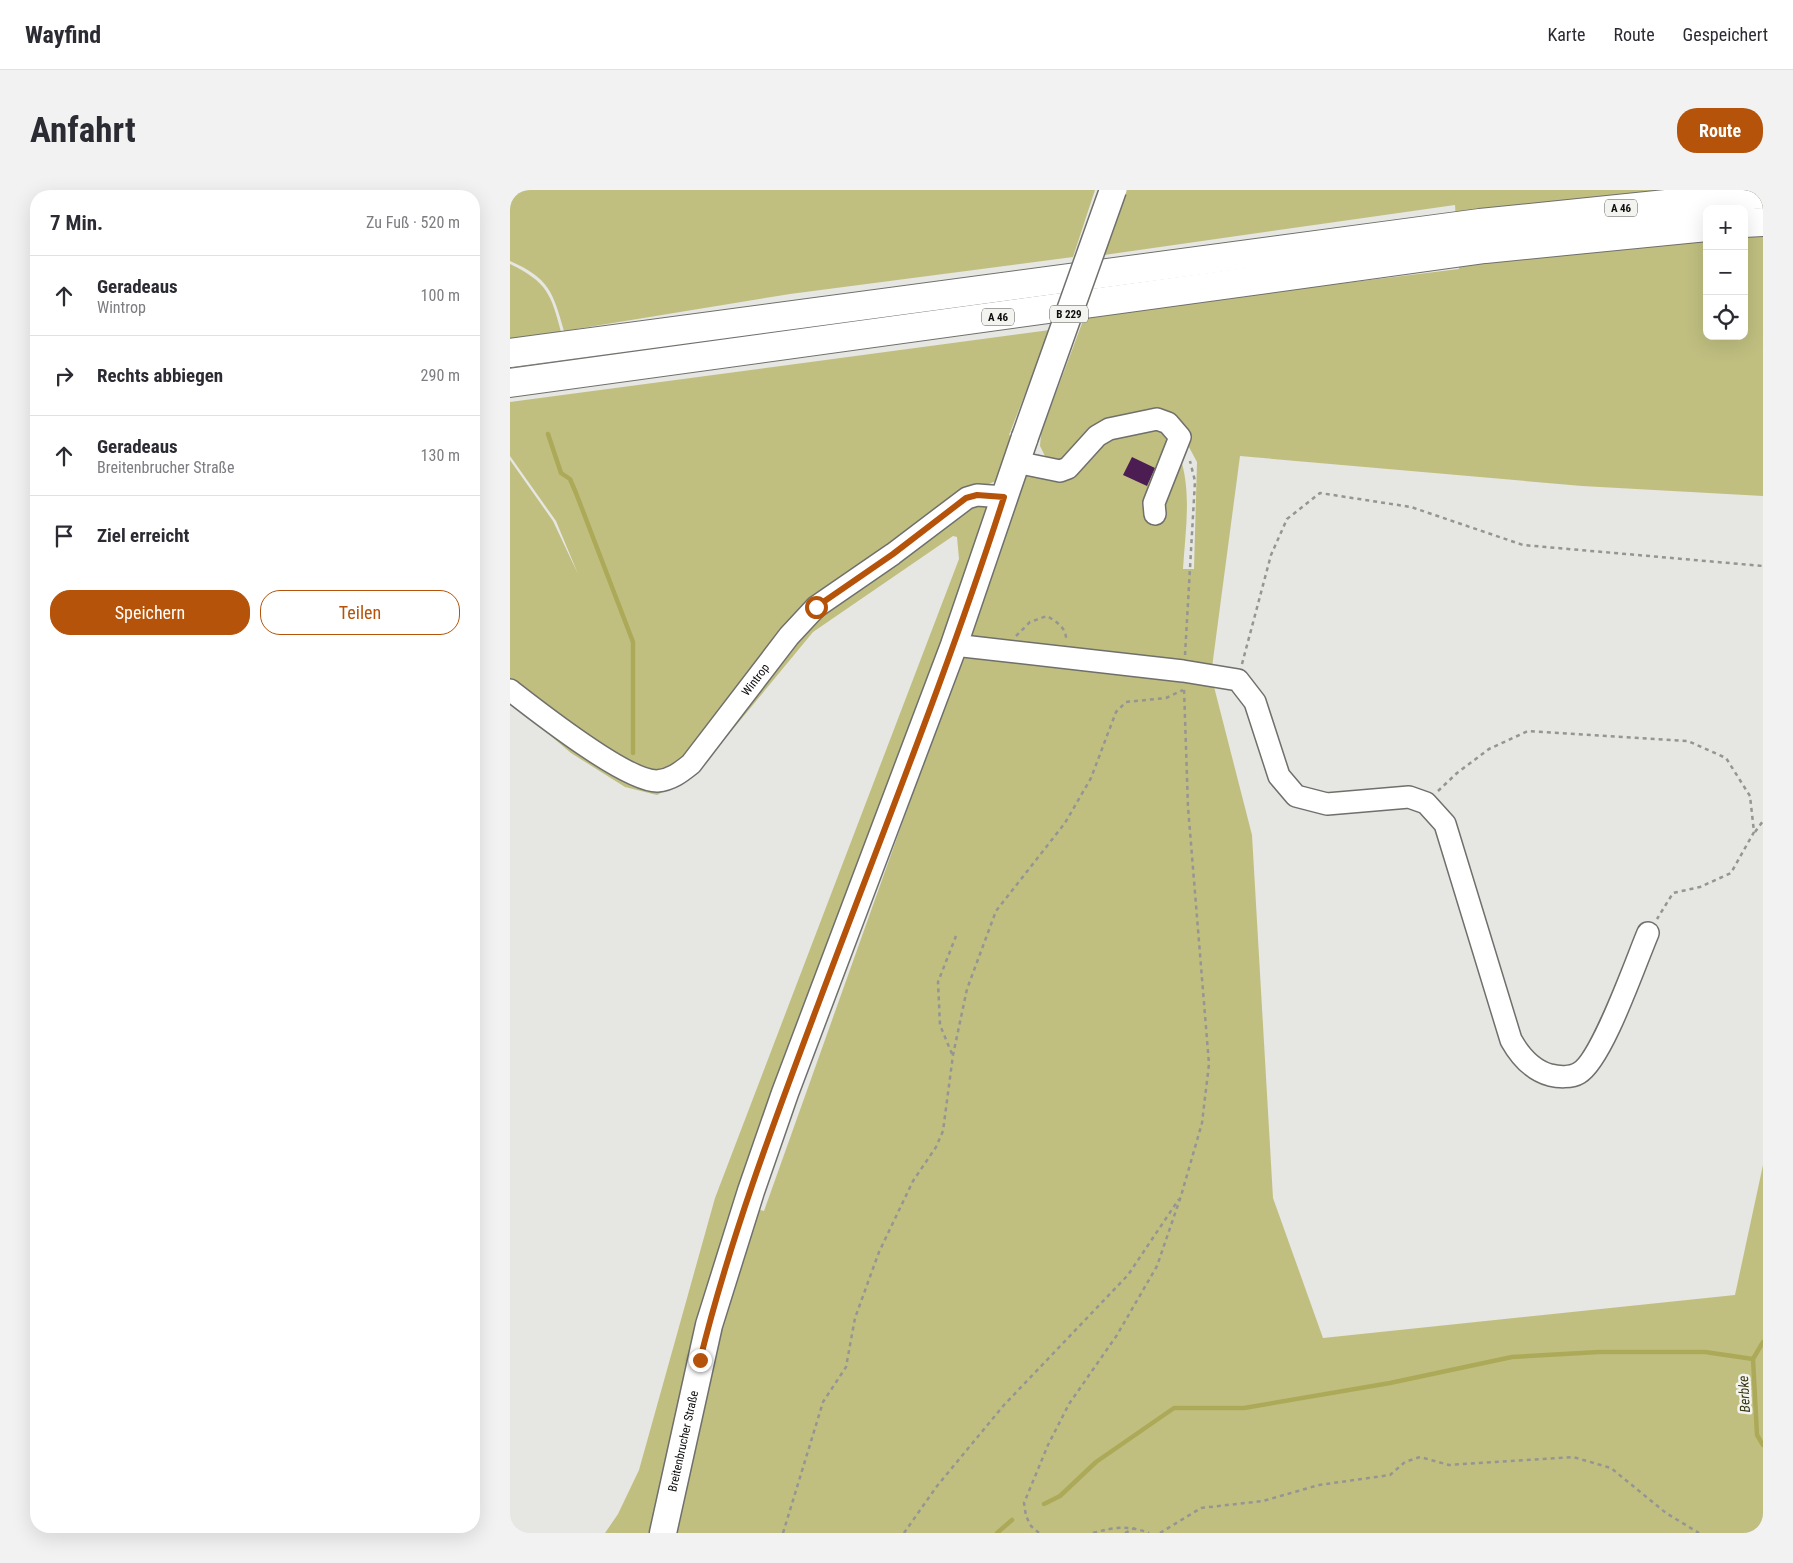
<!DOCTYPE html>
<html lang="de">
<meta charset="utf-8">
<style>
body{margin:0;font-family:"Roboto Condensed",sans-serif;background:#f2f2f3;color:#2b2b33}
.controls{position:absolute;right:15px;top:15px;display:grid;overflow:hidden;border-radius:10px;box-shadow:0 5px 20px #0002}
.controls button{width:45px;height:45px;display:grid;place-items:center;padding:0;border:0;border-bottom:1px solid #e1e1e2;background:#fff;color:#2b2b33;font:25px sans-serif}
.stop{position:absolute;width:15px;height:15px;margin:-11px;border:4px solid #b45309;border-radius:50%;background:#fff}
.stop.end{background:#b45309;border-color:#fff;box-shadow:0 1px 5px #0008}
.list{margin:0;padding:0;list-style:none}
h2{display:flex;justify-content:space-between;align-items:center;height:65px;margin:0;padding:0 20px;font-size:21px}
h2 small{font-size:16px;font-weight:400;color:#7c7c81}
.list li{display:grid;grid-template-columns:32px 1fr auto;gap:15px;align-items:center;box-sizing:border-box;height:80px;padding:0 20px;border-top:1px solid #e1e1e2}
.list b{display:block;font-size:19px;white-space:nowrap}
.list p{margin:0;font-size:16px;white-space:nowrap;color:#7c7c81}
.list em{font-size:16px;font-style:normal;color:#7c7c81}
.actions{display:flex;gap:10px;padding:15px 20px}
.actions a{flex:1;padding:11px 0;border:1px solid #b45309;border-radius:20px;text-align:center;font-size:18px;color:#b45309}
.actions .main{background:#b45309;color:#fff}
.icon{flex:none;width:28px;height:28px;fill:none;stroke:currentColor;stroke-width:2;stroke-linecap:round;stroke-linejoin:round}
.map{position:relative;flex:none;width:1253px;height:1343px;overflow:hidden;border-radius:20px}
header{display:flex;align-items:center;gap:30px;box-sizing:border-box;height:70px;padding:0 25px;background:#fff;border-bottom:1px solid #e1e1e2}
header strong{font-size:24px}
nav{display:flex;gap:28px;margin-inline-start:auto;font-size:18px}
.intro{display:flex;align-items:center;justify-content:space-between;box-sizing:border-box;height:120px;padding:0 30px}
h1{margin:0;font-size:35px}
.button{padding:12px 22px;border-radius:20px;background:#b45309;color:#fff;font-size:18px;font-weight:700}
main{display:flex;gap:30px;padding:0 30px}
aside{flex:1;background:#fff;border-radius:20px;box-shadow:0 5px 20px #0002}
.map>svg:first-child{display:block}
.green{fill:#c0bf80;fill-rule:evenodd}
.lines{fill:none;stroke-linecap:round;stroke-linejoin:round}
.stream{stroke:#acaa58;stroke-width:4.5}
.building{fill:#4c1d53}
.minor-casing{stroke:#6f6f6c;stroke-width:24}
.major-casing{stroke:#6f6f6c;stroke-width:29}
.highway-casing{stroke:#6f6f6c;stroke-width:30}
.path{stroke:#959593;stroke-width:2.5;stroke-dasharray:4 4;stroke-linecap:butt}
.minor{stroke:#fff;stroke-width:21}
.major{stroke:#fff;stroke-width:26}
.highway{stroke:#fff;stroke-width:28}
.major-bridge-casing{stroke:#6f6f6c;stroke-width:29;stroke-linecap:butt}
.major-bridge{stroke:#fff;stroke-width:26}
.route{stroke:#b45309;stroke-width:6}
.labels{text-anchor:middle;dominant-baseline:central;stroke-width:5;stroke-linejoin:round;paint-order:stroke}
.shield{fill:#f3f3f0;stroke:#525250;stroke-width:1}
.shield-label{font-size:11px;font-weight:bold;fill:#0d0d0c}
.street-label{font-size:12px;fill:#0d0d0c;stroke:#f3f3f0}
.water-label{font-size:14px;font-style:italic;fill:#363511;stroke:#f3f3f0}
</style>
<header>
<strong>Wayfind</strong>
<nav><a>Karte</a><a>Route</a><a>Gespeichert</a></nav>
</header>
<div class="intro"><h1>Anfahrt</h1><a class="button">Route</a></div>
<main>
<aside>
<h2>7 Min.<small>Zu Fuß · 520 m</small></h2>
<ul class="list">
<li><svg class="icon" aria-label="ahead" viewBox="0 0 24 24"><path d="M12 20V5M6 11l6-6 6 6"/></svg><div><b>Geradeaus</b><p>Wintrop</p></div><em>100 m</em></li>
<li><svg class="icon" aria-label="right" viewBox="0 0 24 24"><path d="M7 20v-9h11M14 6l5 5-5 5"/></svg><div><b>Rechts abbiegen</b></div><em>290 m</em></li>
<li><svg class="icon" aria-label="ahead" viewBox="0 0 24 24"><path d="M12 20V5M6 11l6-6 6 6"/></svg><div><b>Geradeaus</b><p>Breitenbrucher Straße</p></div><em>130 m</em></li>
<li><svg class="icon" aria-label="arrive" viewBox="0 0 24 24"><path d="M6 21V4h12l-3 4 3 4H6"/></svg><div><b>Ziel erreicht</b></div></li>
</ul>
<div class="actions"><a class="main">Speichern</a><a>Teilen</a></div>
</aside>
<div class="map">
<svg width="1253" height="1343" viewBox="0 0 1253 1343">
<rect width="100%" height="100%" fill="#e6e6e3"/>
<g class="green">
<path d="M0 0H585L563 67 280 104 54 141C43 102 39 88 0 71Z"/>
<path d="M617 0H1253V306L1072 296 730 266 701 485 742 645 763 1008 813 1148 1225 1105 1253 975V1343H95L108 1324 129 1280 205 1008 449 369 447 347 443 346 303 442 185 585 147 605 115 597 61 563 35 541 41 536 88 566 93 560 39 526 0 494V270L43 331 68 384 46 331 0 266V212L540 140 499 245 502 246 486 291 465 300 446 314 450 322 458 316 475 315 479 320 406 524 291 831 229 1014 254 1021 450 471 509 292 518 285 541 287 558 282 599 243 637 234 655 238C686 280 676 330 673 379H684L687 272 672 244 660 231 637 223 596 235 583 242 554 274 542 277 534 272 536 268 530 256 531 243 574 128 714 108 949 79 945 15 594 65ZM1197 19H1234V146H1197Z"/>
<path d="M0 74C37 92 41 104 51 142L0 149Z"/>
</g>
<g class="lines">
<g class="stream">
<path d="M38 244 51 283 60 289 66 303 123 452V563"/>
<path d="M1253 1152 1243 1169 1247 1245 1253 1255"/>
<path d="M534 1314 550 1306 586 1272 664 1218H734L880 1193 1002 1167 1089 1162H1195L1243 1169"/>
<path d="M487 1343 502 1330"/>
</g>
</g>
<path class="building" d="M622 267 645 278 637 296 613 285Z"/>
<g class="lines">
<g class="minor-casing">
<g id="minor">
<path d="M506 272 550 281 558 278 587 246 599 239 647 229 658 233 670 247 644 313 645 324"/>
<path d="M444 455 673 481 728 490 745 512 769 586 786 606 817 614 899 607 916 613 935 634 1001 850C1010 866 1022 880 1040 885 1048 887 1061 888 1069 883 1092 870 1126 771 1138 743"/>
<path id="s1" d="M0 500C27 521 116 591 147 591 161 590 171 582 181 574L279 446 306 417 383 364 457 308 467 305 494 307"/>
</g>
</g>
<g class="major-casing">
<g id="major">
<path id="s2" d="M153 1343 199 1135 241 1001 275 903 444 455 515 247"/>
</g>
</g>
<g class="highway-casing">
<g id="highway">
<path d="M1234 33 1253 32"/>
<path d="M0 163 970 33 1253 4"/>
<path d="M0 193 975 59 1197 37"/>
</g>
</g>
<g class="path">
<path d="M506 446 520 432 537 426C547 432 557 438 556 451"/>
<path d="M675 465 685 291 680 271"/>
<path d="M732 474 761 365 777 329 810 303 901 317 1013 355 1253 376"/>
<path d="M928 601 947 583 979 559 1018 541 1178 551 1216 568 1240 606 1244 642 1221 683 1190 697 1163 703 1147 729"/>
<path d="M1245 642 1253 631"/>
<path d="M442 864 430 835 428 792 446 746"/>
<path d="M273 1343 313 1212 336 1177 345 1128 369 1062 403 991 426 957 433 941 443 865 457 799 486 721 555 633 581 588 606 522 616 512 656 508 673 500"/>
<path d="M394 1343 427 1296 494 1215 618 1085 669 1009"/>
<path d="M529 1343 521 1336 516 1326 514 1313 538 1255 559 1214 607 1145 647 1076 671 1006 692 933 699 874 678 617 674 498"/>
<path d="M583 1343C604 1337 618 1335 639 1343"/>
<path d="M615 1343 625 1338"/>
<path d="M650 1343 691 1318 753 1311 809 1295 880 1285 895 1272 910 1267 939 1275 1063 1267 1101 1278 1156 1323 1189 1343"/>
</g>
<use href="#minor" class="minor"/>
<use href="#major" class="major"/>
<use href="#highway" class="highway"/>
<g class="major-bridge-casing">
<path id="major-bridge" d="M515 247 603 0"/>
</g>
<use href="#major-bridge" class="major-bridge"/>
</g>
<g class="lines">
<path class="route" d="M190 1170C220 1048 265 929 309 812 372 644 439 478 494 307L467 305 456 308 383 364 306 417"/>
</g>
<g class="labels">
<g class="shield">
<rect x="1095" y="9.5" width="32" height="17" rx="4"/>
<rect x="540" y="115.5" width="38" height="17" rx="4"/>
<rect x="472" y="118.5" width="32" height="17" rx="4"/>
</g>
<g class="shield-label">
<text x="1111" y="18">A 46</text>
<text x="559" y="124">B 229</text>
<text x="488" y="127">A 46</text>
</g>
<g class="street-label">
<text stroke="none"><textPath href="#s1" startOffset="319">Wintrop</textPath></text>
<text stroke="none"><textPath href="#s2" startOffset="94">Breitenbrucher Straße</textPath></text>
</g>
<g class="water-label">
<text transform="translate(1234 1204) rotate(-93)">Berbke</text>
</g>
</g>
</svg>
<div class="controls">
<button>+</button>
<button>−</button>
<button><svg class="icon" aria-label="locate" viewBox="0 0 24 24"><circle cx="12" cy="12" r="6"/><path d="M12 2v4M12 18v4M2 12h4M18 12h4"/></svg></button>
</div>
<div class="stop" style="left:306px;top:417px"></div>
<div class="stop end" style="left:190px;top:1170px"></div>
</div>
</main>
